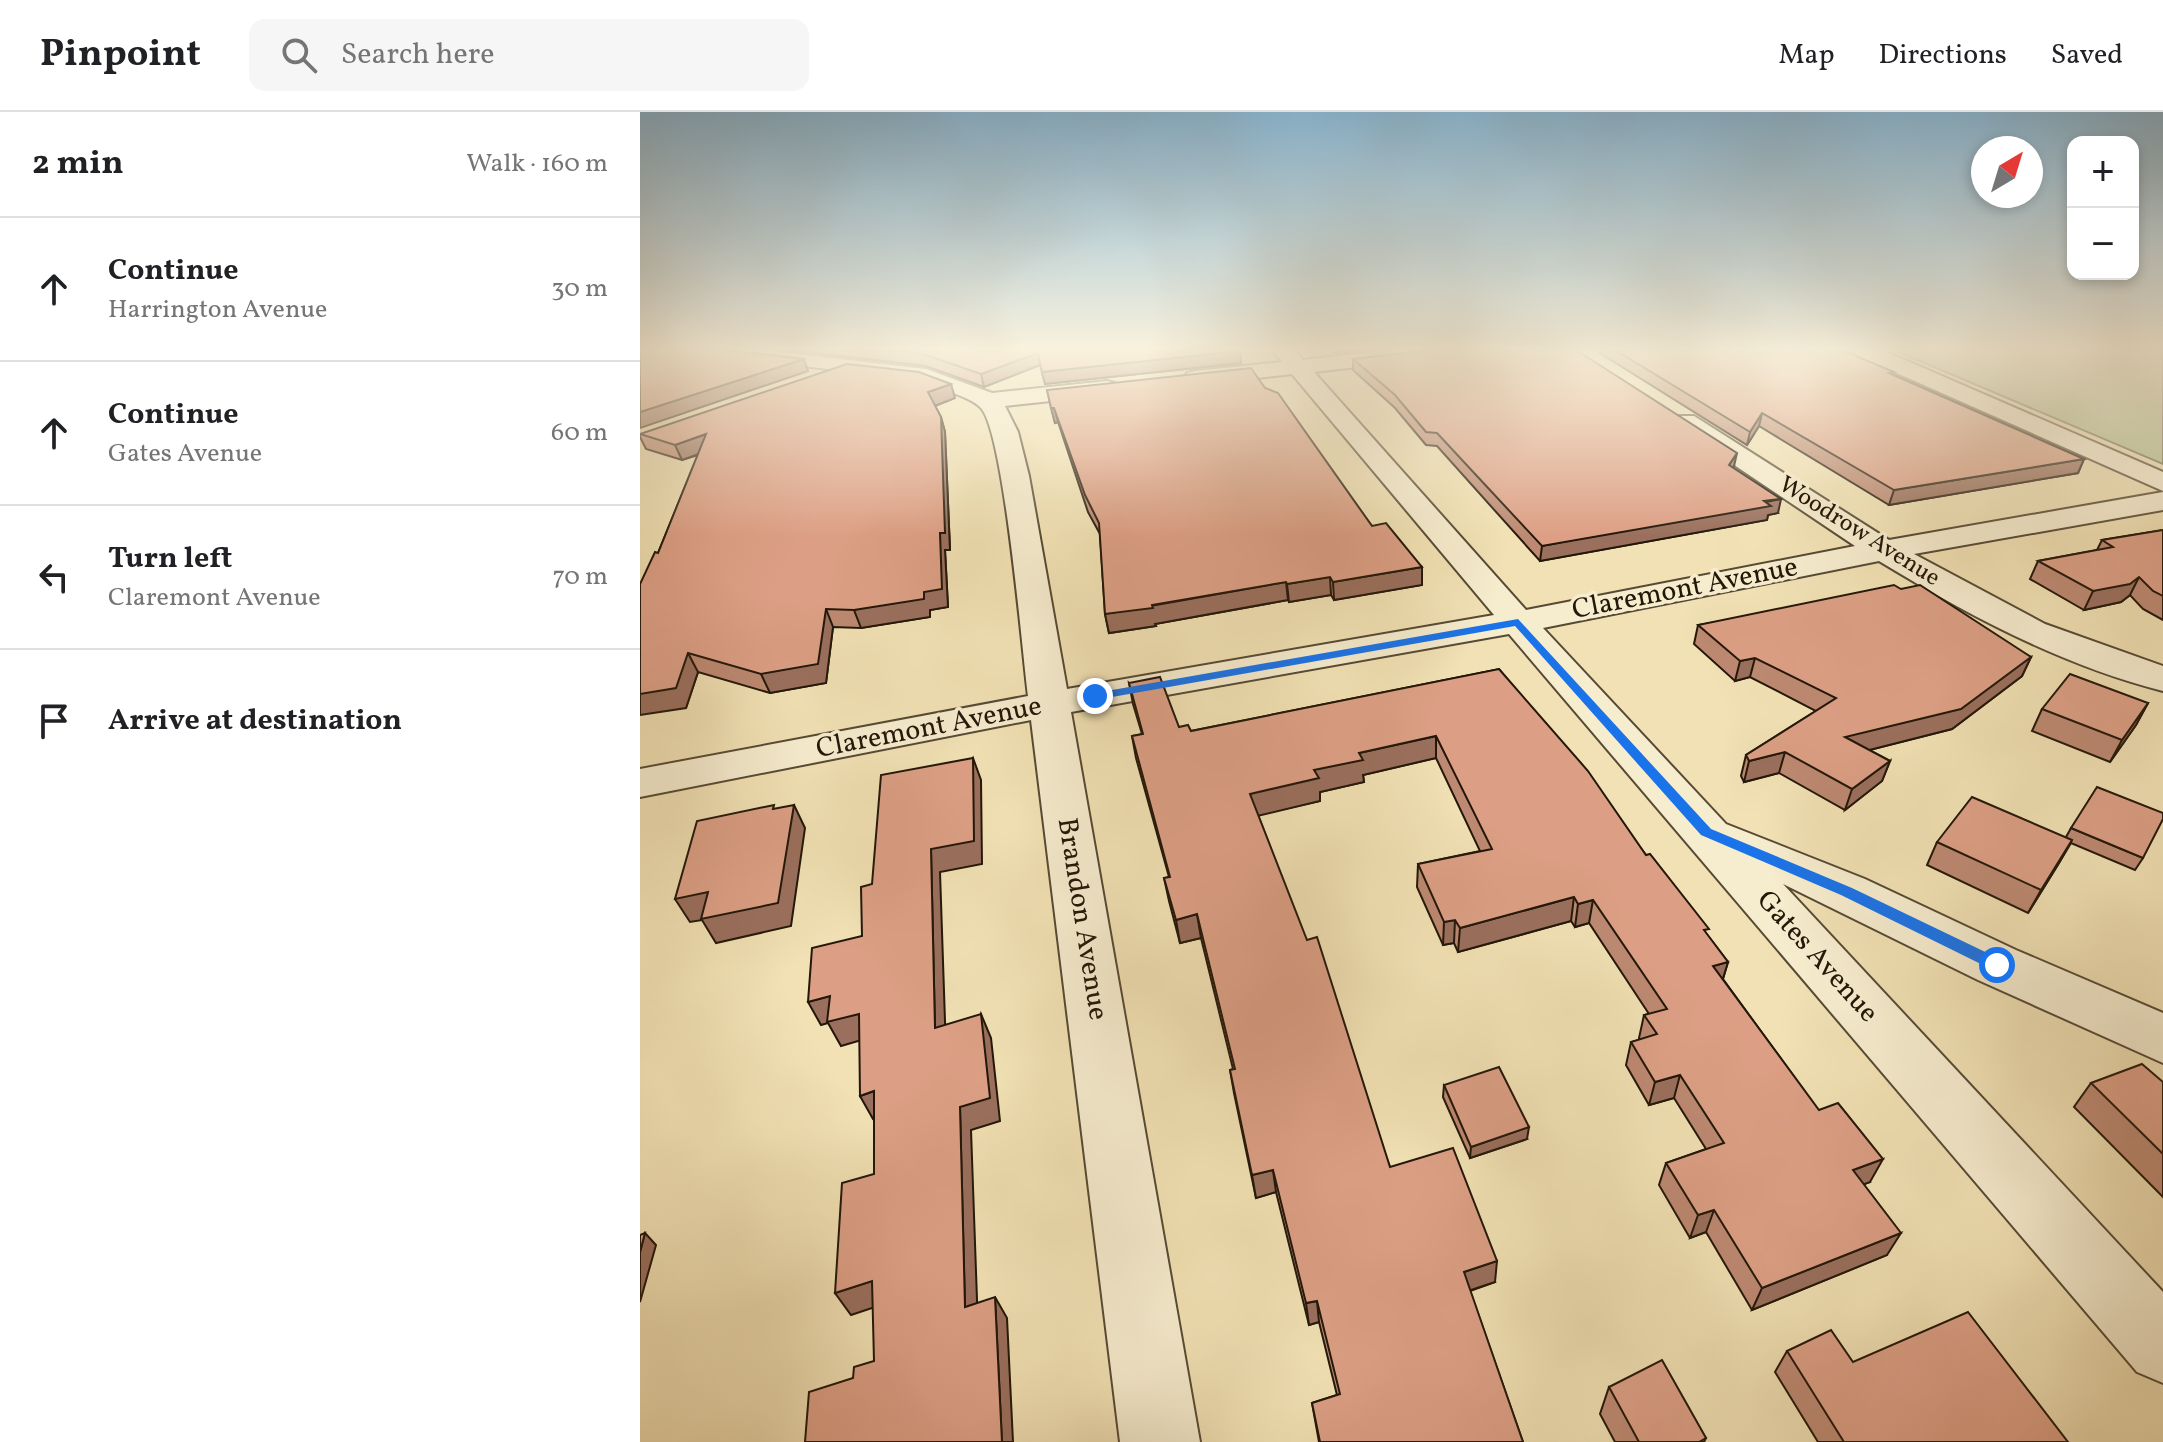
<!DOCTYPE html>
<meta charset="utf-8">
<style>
body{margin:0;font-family:Vollkorn,serif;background:#f6f6f6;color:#202124}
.controls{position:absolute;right:24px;top:24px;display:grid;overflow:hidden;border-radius:16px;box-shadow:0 4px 12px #0003}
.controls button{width:72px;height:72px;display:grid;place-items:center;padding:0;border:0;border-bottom:2px solid #e0e0e0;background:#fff;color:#202124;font:40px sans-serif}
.compass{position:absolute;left:1331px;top:24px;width:72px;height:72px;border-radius:50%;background:#fff;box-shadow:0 4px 12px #0003;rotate:38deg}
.stop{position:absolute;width:24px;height:24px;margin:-18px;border:6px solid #1a73e8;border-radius:50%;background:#fff}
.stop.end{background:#1a73e8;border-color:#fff;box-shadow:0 2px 8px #0008}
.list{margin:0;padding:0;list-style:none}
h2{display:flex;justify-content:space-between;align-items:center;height:104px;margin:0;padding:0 32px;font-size:34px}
h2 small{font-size:26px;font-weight:400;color:#757577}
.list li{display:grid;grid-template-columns:52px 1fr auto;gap:24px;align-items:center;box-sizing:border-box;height:144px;padding:0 32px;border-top:2px solid #e0e0e0}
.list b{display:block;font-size:30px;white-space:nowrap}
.list p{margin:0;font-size:26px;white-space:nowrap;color:#757577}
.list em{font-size:26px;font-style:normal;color:#757577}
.icon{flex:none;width:44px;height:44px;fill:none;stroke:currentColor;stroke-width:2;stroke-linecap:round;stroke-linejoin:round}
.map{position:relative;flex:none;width:1523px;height:1330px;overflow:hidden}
header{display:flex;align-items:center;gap:48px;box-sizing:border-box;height:112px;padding:0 40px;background:#fff;border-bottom:2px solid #e0e0e0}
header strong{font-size:38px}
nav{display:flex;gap:44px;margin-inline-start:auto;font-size:28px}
.search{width:560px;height:72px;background:#f6f6f6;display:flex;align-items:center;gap:20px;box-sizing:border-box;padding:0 28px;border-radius:16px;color:#757577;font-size:30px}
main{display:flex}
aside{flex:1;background:#fff}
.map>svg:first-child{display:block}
.green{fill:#b4c491;stroke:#6c6e4d;stroke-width:2}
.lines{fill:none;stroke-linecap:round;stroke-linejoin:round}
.street-casing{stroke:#564a34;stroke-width:4}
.street{fill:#f6ecce;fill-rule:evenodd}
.wall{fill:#bd8972;stroke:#231709;stroke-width:2}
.shaded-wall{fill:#9a6f5d;stroke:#231709;stroke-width:2}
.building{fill:#dc9f85;stroke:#231709;stroke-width:2}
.route{fill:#1a73e8}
.labels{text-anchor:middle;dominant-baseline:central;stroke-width:7;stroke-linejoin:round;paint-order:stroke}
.far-street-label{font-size:24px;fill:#231709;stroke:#f6ecce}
.street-label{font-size:28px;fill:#231709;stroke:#f6ecce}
</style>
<header>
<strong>Pinpoint</strong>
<div class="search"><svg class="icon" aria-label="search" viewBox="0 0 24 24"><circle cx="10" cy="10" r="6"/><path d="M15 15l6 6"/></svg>Search here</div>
<nav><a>Map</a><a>Directions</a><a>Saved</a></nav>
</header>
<main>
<aside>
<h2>2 min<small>Walk · 160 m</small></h2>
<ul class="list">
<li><svg class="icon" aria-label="ahead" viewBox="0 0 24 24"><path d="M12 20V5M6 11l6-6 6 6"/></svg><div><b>Continue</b><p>Harrington Avenue</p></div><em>30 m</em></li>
<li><svg class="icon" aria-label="ahead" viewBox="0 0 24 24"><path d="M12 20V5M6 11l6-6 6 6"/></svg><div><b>Continue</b><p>Gates Avenue</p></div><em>60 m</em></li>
<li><svg class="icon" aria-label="left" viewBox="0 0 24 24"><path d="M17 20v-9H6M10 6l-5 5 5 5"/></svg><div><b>Turn left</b><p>Claremont Avenue</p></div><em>70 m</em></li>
<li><svg class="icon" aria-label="arrive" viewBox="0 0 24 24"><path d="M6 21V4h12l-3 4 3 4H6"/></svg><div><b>Arrive at destination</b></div></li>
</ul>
</aside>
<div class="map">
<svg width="1523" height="1330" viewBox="0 0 1523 1330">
<rect width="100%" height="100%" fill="#f1e1b4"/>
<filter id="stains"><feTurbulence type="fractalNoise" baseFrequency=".0025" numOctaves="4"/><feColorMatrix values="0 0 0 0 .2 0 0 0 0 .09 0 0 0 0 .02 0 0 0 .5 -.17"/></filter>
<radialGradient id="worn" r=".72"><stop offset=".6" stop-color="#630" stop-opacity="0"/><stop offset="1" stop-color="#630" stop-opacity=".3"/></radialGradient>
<path class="green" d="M1254 238H1523V352Z"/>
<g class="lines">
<g class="street-casing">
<g id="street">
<path d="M56 238H123L286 257 352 281 467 269 475 271 479 276 475 281 467 283 365 294 378 320 389 364 427 577 854 503 652 262 555 273 547 271 544 266 547 261 555 259 642 250 632 238H655L663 248 751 238H822L811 244 674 260 886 498 1215 434 1036 314 1032 309 1036 304H1054L1249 428 1523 380V398L1274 442 1405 512 1523 554V579C1421 553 1328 503 1239 449L903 516 1086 712 1225 767 1376 838 1523 901V951L1338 868 1143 772 1523 1180V1271L1497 1260 869 522 431 600 560 1330H480L391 608 0 685V657L388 584C382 537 364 321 341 296 310 263 120 251 67 244Z"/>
<path d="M1213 238H1242L1523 360V379L1216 243Z"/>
</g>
</g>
<use href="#street" class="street"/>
</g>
<g class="wall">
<path d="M150 238H599L601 251 405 272 400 253 344 275 286 254Z"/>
<path d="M955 238H1202L1254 263 1444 347 1438 361 1249 393 1119 314 1107 333Z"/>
<path d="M713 247 1094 354 1093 356 1138 401 1128 403 1127 408 900 449 797 334 786 333 755 296 713 258Z"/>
<path d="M625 276 732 414 782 455V473L694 488 691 483 649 490 648 488 515 512 516 514 469 521 465 502 460 422 448 400 418 310 415 311 407 278Z"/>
<path d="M315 286 295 294 301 305 305 320 310 438H305L308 495 290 498V505L221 516 193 515 186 571 130 581 58 560 46 596 18 441 58 343 42 348 6 337 0 325V322Z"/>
<path d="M1523 418V508L1503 497 1490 483 1481 490 1444 498 1390 467 1398 449 1457 438 1462 428Z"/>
<path d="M1261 477 1391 545 1382 564 1312 617 1229 638 1250 649 1242 669 1205 698 1139 661 1104 670 1101 664 1106 643 1176 599 1110 565 1095 569 1054 532 1058 513Z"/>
<path d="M859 557 1006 743 1088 850 1083 867 1230 1070 1224 1072 1247 1143 1112 1198 1066 1120 1050 1126 1019 1073 1026 1051 1066 1037 1034 986 1009 993 986 953 991 930 999 928V926L1004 903 1009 902 949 811 935 815 931 809 818 840 814 831 803 833 777 775 778 752 840 739 796 646 723 663 724 670 680 680V689L618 703 750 1055 855 1170 830 1179 883 1330H679L672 1291 697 1283 679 1210 669 1213 636 1080 616 1086 594 981 590 958 593 957 561 826 540 831 529 789 524 766 529 765 496 646 492 624 502 622 493 592 489 571 539 615 551 619Z"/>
<path d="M1508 591 1496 613 1470 650 1392 619 1402 597Z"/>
<path d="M1431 716 1503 746 1495 758 1431 731 1419 751 1388 801 1287 753 1297 730 1426 725Z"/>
<path d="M1523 970V1085L1434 995 1451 971Z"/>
<path d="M804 973 887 1027 830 1046 803 985Z"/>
<path d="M1147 1239 1213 1250 1428 1330H1178L1135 1260Z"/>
<path d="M969 1275 1066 1326 1064 1330H975L960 1302Z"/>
</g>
<g class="shaded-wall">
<path d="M695 238H720L695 241Z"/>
<path d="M600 239 601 251 405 272 402 260Z"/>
<path d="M398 241 400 253 344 275 341 262Z"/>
<path d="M164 247 168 259 0 316V300Z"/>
<path d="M311 272 315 286 292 295 288 280Z"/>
<path d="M411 296H414L418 310 415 311Z"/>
<path d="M1122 301 1119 314 1107 333 1110 320Z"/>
<path d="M301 305 305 320 310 438H305L308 495 290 498V505L221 516 214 498 284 480 300 421Z"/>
<path d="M66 322 73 337 42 348 35 333Z"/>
<path d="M1097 341 1094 354 1086 367 1089 353Z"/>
<path d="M1444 347 1438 361 1249 393 1254 378Z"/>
<path d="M1141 387 1138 401 1128 403 1127 408 900 449 902 434Z"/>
<path d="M782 455V473L694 488 693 470Z"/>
<path d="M690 465 691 483 649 490 647 472Z"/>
<path d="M1499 465 1490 483 1481 490 1444 498 1453 479Z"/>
<path d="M646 470 648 488 515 512 516 514 469 521 465 502Z"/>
<path d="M186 497 193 515 186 571 130 581 121 562Z"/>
<path d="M48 541 58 560 46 596 0 603V582Z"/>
<path d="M1391 545 1382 564 1312 617 1198 646 1205 625Z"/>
<path d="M1115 546 1110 565 1095 569 1100 549Z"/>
<path d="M1508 591 1496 613 1470 650 1482 628Z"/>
<path d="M796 624V646L723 663 724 670 680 680V689L613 705 610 682 719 641Z"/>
<path d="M1145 640 1139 661 1104 670 1109 649Z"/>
<path d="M333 646 341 668 342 752 300 760 306 939 295 916 291 737Z"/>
<path d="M1250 649 1242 669 1205 698 1212 677Z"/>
<path d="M154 693 165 716 151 814 76 831 62 808 50 810 35 787Z"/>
<path d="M1432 728 1419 751 1388 801 1401 778Z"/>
<path d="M934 785 931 809 818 840 820 816Z"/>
<path d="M953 788 949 811 935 815 938 792Z"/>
<path d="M557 802 561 826 540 831 536 808Z"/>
<path d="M815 808 814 831 803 833 804 810Z"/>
<path d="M1088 850 1081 873 1073 854Z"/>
<path d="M190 884 219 902 232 925 201 934 188 911 181 913 168 890Z"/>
<path d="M341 902 351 926 360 1009 331 1018 338 1216 325 1195 320 995Z"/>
<path d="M1040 963 1034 986 1009 993 1015 970Z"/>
<path d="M234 979 247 1002 233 1007 220 984Z"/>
<path d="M889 1015 887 1027 830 1046 831 1035Z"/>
<path d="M1243 1047 1230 1070 1202 1081 1213 1058Z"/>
<path d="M633 1058 636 1080 616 1086 612 1063Z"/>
<path d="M1074 1098 1066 1120 1050 1126 1058 1103Z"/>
<path d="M5 1121 16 1133 0 1190V1140Z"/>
<path d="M1261 1121 1247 1143 1112 1198 1122 1176Z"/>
<path d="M857 1149 855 1170 822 1181 824 1160Z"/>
<path d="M232 1169 247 1191 211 1203 195 1181Z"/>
<path d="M355 1185 367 1206 373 1330H362Z"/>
<path d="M677 1189 679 1210 669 1213 666 1191Z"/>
</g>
<g class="building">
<path d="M0 238H89L164 247 0 300Z"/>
<path d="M251 238H599L600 239 402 260 398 241 341 262 283 242Z"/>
<path d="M789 238H936L1097 341 1089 353 1141 387 1124 389 1131 394 902 434 797 321 786 320 755 283 713 247Z"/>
<path d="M975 238H1202L1254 260 1249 261 1444 347 1254 378 1122 301 1110 320Z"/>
<path d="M207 252 279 260 311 272 288 280 301 305 305 421H300L302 477 284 480V487L214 498 186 497 178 552 121 562 48 541 36 576 0 582V472L15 440 18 441 66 322 35 333 0 322Z"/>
<path d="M611 256 625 276 638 281 732 414 746 411 782 455 693 470 690 465 647 472 646 470 512 493 513 496 465 502 459 411 445 383 414 296H411L407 278Z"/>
<path d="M1523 418V484L1513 479 1499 465 1490 472 1453 479 1398 449 1473 435 1462 428Z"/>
<path d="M1254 473 1261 477 1280 473 1391 545 1321 597 1205 625 1250 649 1212 677 1145 640 1109 649 1106 643 1196 586 1115 546 1100 549 1058 513Z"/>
<path d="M859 557 948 659 1006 743 1010 742 1069 817 1064 818 1088 850 1073 854 1179 998 1198 991 1243 1047 1213 1058 1261 1121 1122 1176 1074 1098 1058 1103 1026 1051 1084 1031 1040 963 1015 970 991 930 1017 922 1004 903 1027 897 953 788 938 792 934 785 820 816 815 808 804 810 778 752 852 737 796 624 719 641 723 648 674 658 679 666 610 682 667 828 677 825 750 1055 813 1036 857 1149 824 1160 883 1330H680L672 1291 700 1282 677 1189 666 1191 633 1058 612 1063 590 958 595 957 557 802 536 808 524 766 530 765 492 624 503 622 489 571 520 565 539 615 548 613 551 619Z"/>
<path d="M1430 562 1508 591 1482 628 1402 597Z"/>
<path d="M333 646 334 729 291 737 295 916 341 902 350 986 320 995 325 1195 355 1185 362 1330H165L169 1280 213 1266 214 1255 234 1249 232 1169 195 1181 202 1071 234 1062V979L220 984 219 902 187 910 190 884 168 890 172 836 222 824 221 775 232 772 241 663Z"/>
<path d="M1457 675 1523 701V707L1503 746 1431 716Z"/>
<path d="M1332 685 1432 728 1401 778 1297 730Z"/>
<path d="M134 693 133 697 154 693 138 791 61 807 68 780 35 787 57 709Z"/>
<path d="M1502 952 1523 970V1042L1451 971Z"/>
<path d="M859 955 889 1015 831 1035 804 973Z"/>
<path d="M5 1121 0 1140V1123Z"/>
<path d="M1328 1200 1428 1330H1204L1147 1239 1191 1218 1213 1250Z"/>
<path d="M1022 1248 1066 1326 1059 1330H999L969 1275Z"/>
</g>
<linearGradient id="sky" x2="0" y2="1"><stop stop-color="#89b7d4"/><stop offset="0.56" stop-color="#f9f2dd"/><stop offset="1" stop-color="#f9f2dd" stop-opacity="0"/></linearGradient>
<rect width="1523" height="424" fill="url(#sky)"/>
<path class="route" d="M878 507 1071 717 1212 776 1362 848V857H1351L1201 783 1061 723 875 514 455 588 449 584 455 581Z"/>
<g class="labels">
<g class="far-street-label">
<text transform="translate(1219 420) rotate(32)">Woodrow Avenue</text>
</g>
<g class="street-label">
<text transform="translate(1045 477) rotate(-11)">Claremont Avenue</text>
<text transform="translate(289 616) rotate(-11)">Claremont Avenue</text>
<text transform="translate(442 807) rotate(81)">Brandon Avenue</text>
<text transform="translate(1177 845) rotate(48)">Gates Avenue</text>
</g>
</g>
<rect width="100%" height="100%" filter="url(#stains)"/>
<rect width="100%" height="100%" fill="url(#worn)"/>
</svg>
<div class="controls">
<button>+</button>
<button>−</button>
</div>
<svg class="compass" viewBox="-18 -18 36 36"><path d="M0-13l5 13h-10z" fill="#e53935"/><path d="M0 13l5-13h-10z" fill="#757577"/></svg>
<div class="stop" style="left:1357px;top:853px"></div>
<div class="stop end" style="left:455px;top:584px"></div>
</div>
</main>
